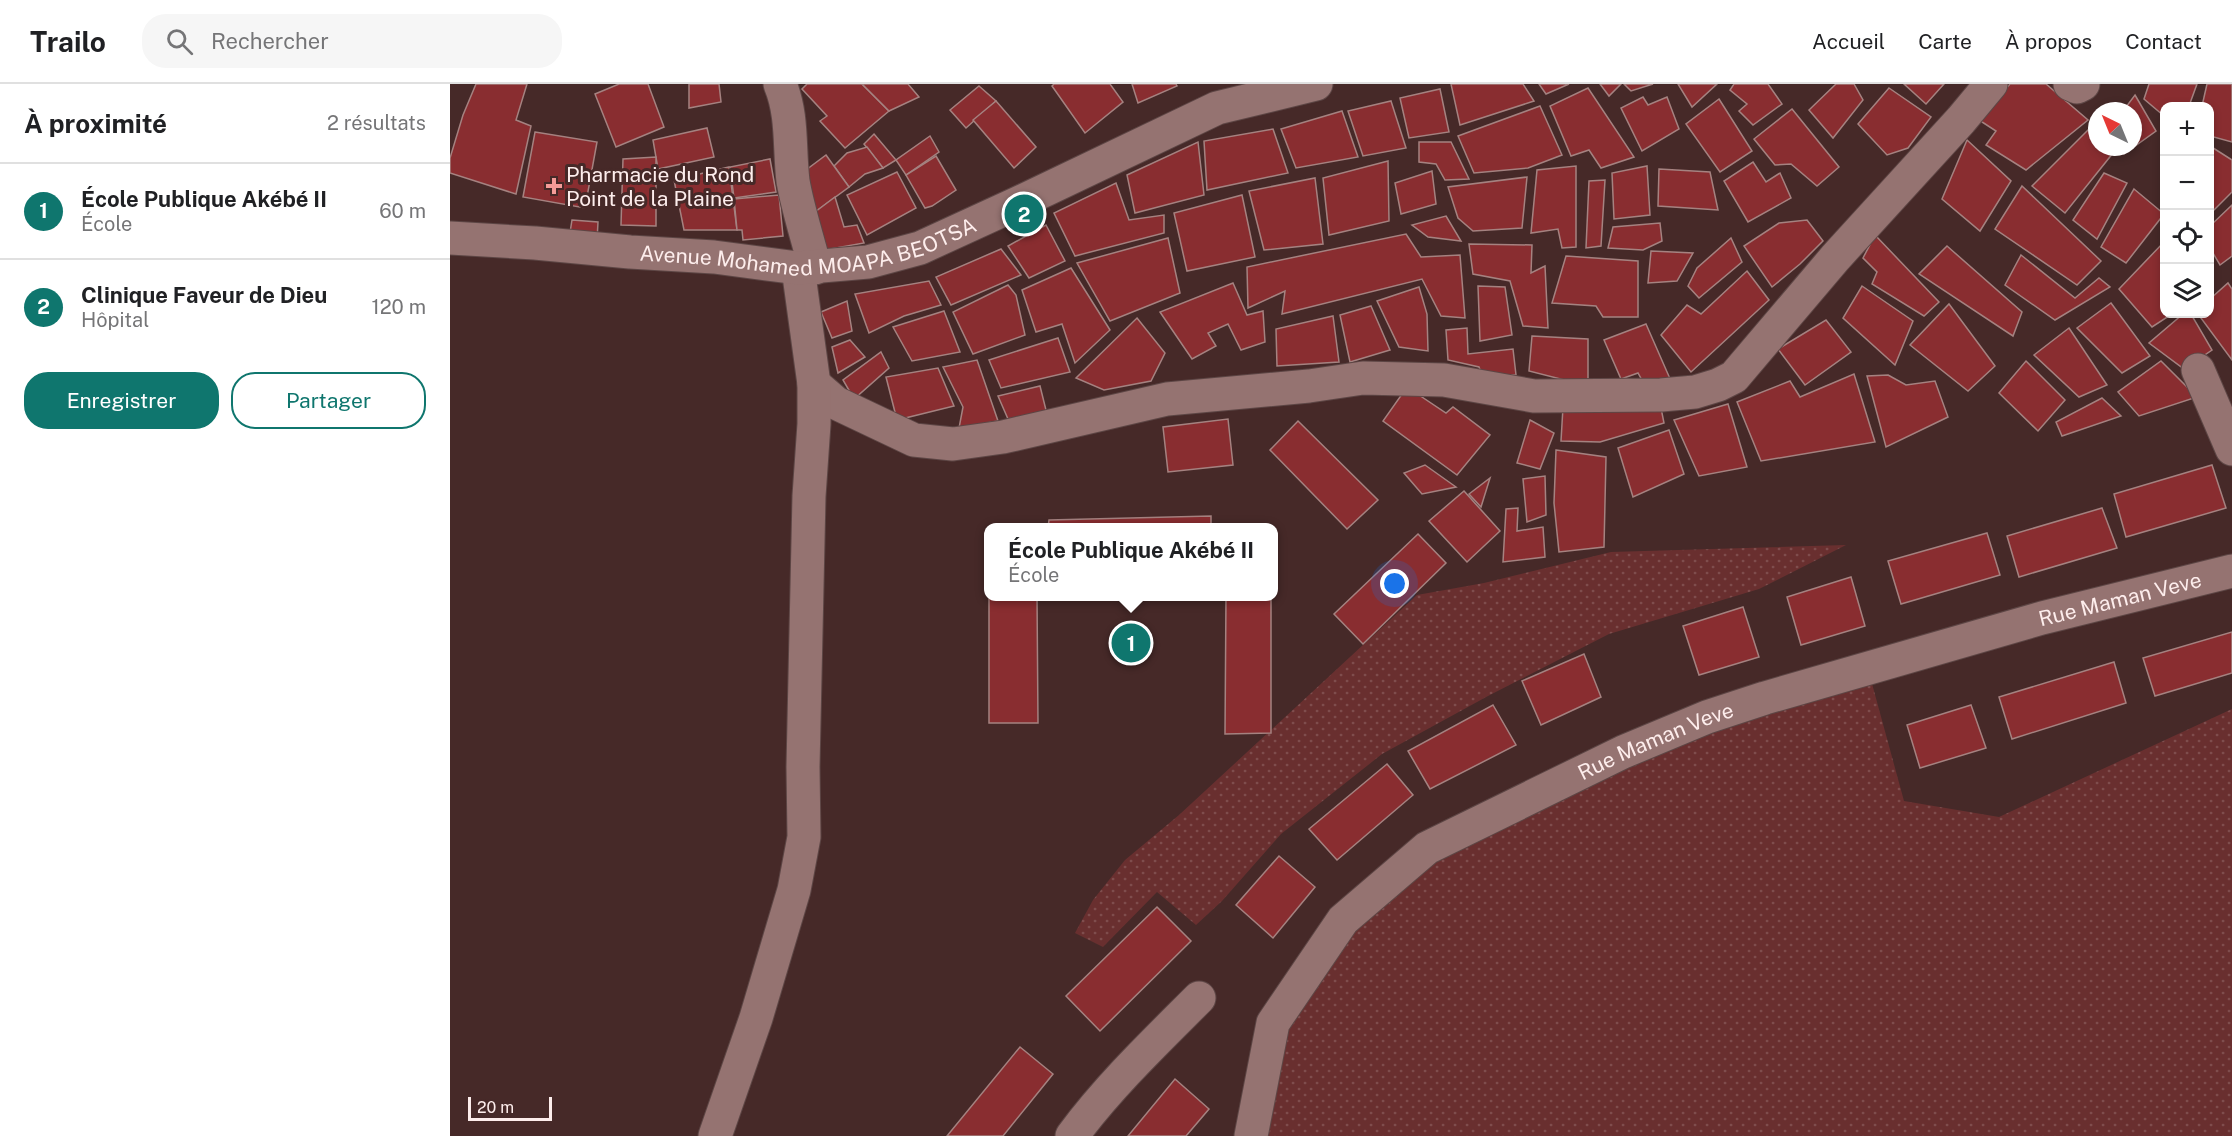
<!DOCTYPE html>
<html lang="fr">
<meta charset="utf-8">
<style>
body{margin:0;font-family:"Public Sans",sans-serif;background:#f6f6f6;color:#202124}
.controls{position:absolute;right:18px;top:18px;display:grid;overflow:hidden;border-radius:12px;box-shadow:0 3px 9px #0003}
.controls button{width:54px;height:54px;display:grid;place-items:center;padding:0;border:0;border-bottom:2px solid #e0e0e0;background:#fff;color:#202124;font:30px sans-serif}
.compass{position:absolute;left:1638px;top:18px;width:54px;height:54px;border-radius:50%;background:#fff;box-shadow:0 3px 9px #0003;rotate:317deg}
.scale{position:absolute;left:18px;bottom:15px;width:84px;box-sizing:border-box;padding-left:6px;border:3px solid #fdedec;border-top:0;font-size:16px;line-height:21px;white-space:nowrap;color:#fdedec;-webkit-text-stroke:4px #462928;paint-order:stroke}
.you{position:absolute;left:945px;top:500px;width:21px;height:21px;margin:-15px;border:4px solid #fff;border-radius:50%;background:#1a73e8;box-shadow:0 0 0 9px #1a73e833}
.badge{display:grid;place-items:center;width:39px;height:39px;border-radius:50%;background:#0f766e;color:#fff;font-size:20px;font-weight:700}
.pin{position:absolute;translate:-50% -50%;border:3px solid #fff;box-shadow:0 2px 6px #0006}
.popup{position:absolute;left:534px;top:439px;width:294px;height:78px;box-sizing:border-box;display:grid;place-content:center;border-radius:12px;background:#fff;filter:drop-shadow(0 2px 4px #0005);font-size:20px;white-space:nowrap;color:#757577}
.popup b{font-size:22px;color:#202124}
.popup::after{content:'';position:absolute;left:50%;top:100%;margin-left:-12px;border:12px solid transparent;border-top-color:#fff}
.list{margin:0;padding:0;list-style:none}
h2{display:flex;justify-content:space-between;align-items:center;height:78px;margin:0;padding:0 24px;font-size:26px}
h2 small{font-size:20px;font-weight:400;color:#757577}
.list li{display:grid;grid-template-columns:39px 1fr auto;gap:18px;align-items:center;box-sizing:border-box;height:96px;padding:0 24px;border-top:2px solid #e0e0e0}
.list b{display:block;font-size:22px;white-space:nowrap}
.list p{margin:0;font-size:20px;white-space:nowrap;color:#757577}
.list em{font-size:20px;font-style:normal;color:#757577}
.actions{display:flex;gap:12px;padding:18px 24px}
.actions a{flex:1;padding:14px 0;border:2px solid #0f766e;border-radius:24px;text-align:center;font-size:21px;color:#0f766e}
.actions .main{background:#0f766e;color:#fff}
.icon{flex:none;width:33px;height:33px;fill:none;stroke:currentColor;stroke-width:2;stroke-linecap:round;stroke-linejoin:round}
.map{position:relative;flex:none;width:1782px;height:1052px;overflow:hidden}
header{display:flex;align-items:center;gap:36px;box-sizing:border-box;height:84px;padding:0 30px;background:#fff;border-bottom:2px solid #e0e0e0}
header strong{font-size:28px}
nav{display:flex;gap:33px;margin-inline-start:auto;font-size:21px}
.search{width:420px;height:54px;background:#f6f6f6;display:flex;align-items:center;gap:15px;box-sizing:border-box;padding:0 21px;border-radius:24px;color:#757577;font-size:22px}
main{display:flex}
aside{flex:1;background:#fff}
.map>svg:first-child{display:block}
.grass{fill:url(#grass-dots)}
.building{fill:#892d30;stroke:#a58280;stroke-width:1.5}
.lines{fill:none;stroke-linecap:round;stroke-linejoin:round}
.street-casing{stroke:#5d4645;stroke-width:35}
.secondary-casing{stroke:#5d4645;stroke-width:35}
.street{stroke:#957371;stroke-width:33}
.secondary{stroke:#957371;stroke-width:33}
.poi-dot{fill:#f59b98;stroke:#462928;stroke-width:2}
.labels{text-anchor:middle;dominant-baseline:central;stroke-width:6;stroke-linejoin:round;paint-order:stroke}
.poi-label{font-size:21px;fill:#fdedec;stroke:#462928;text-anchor:start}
.street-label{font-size:21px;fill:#fdedec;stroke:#462928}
</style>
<header>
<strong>Trailo</strong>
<div class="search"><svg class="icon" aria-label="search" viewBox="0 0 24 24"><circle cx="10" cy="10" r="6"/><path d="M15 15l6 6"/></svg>Rechercher</div>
<nav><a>Accueil</a><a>Carte</a><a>À propos</a><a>Contact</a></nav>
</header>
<main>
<aside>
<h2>À proximité<small>2 résultats</small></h2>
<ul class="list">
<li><span class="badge">1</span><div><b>École Publique Akébé II</b><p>École</p></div><em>60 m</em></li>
<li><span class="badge">2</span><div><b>Clinique Faveur de Dieu</b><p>Hôpital</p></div><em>120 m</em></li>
</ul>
<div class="actions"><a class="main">Enregistrer</a><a>Partager</a></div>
</aside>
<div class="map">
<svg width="1782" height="1052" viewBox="0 0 1782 1052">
<defs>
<pattern id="grass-dots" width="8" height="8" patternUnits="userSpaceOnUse" patternTransform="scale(1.5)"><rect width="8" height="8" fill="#692f2f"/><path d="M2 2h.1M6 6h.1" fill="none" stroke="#7f4d4d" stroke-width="1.8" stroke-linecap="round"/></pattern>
</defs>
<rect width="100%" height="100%" fill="#462928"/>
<g class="grass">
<path d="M1396 461 1309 505 1159 550 1038 612 932 670 831 750 772 817 746 841 707 808 653 863 625 849 643 816 675 776 729 731 967 511 1034 499 1161 468Z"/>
<path d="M1421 596 1454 717 1549 733 1782 625V1052H801L823 939 977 764 1173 668Z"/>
</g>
<g class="building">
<path d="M26 0H77L66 36 81 42 66 110 0 89V74L13 31Z"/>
<path d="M169 0H198L214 43 166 63 145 10Z"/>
<path d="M239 0H269L271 18 239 24Z"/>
<path d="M357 0H412L439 27 395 64 370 37 377 32 352 5Z"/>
<path d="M412 0H458L469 13 439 27Z"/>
<path d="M604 0H660L673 18 635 49 602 2Z"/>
<path d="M682 0H726L727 2 688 19Z"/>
<path d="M1001 0H1073L1084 17 1010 41Z"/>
<path d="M1089 0H1119L1096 10Z"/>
<path d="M1150 0H1171L1159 12Z"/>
<path d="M1174 0H1203L1181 7Z"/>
<path d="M1228 0H1267L1242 23Z"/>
<path d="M1284 0H1318L1332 20 1303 41 1289 27 1297 20 1280 6Z"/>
<path d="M1386 0H1404L1413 16 1383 54 1359 26Z"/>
<path d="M1454 0H1494L1476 20Z"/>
<path d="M1560 0H1596L1638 36 1576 86 1536 61 1546 47 1529 36Z"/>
<path d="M1699 0H1747L1739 22H1714V32L1694 15Z"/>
<path d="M1757 0H1782V58L1760 52V22H1752Z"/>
<path d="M529 2 546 17 516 44 500 26Z"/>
<path d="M1138 4 1184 73 1151 84 1139 66 1121 72 1100 22Z"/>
<path d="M1439 4 1481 33 1458 64 1437 71 1408 40Z"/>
<path d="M990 5 999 48 959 54 950 14Z"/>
<path d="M1685 11 1706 47 1674 70 1669 63H1683V27H1673Z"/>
<path d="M1193 13 1198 21 1217 13 1229 45 1192 67 1171 24Z"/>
<path d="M1269 15 1302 67 1270 88 1236 40Z"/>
<path d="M546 17 586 63 564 84 523 36Z"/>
<path d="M941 17 956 64 913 72 898 27Z"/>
<path d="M1090 22 1112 71 1078 84 1024 89 1008 52Z"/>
<path d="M1342 25 1389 83 1367 102 1341 80 1325 81 1304 55Z"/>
<path d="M892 27 908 73 846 84 831 45Z"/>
<path d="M257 44 264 73 208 85 203 56Z"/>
<path d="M823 45 838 89 757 106 754 57Z"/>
<path d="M1638 46 1647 54V63H1656L1663 69 1615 129 1582 102Z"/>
<path d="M85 48 147 58 135 124 73 113Z"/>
<path d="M424 50 446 76 433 84 414 60Z"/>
<path d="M480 52 489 68 456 91 446 76Z"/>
<path d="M1517 56 1561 97 1530 147 1492 115Z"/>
<path d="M748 58 754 111 685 129 677 91Z"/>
<path d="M969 58H1001L1019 95 995 96 986 80 969 78Z"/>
<path d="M1760 62 1782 76V108L1760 130Z"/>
<path d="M417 63 433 84 415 90 399 103 384 82 397 69Z"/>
<path d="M376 71 399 103 365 128 344 95Z"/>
<path d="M486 72 506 106 482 122 475 124 456 91Z"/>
<path d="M206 73V142L171 141 173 75Z"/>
<path d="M320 75 326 108 284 114 280 83Z"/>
<path d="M938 77 939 137 879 151 873 94Z"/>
<path d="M1303 78 1316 98 1330 89 1341 114 1298 138 1274 97Z"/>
<path d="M1126 82V163L1112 164 1108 145 1081 149 1087 86Z"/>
<path d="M1197 82 1200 131 1164 135 1162 89Z"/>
<path d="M279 83 287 146H234L224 96Z"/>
<path d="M1209 85 1260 88 1268 126 1208 122Z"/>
<path d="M982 87 986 120 951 130 945 99Z"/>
<path d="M447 88 466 124 417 151 397 111Z"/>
<path d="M1654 89 1677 99 1647 155 1623 136Z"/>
<path d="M1077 93 1072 144 1023 147 1008 134 998 103Z"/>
<path d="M865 94 873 160 814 166 799 107Z"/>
<path d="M1155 96 1151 162 1136 164 1139 97Z"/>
<path d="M666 99 679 136 714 131V149L625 172 604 129Z"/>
<path d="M1572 102 1651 177 1627 201 1545 145Z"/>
<path d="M1684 105 1714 130 1676 179 1651 163Z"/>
<path d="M329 111 333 152 293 156 292 146H287L284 115Z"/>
<path d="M792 111 805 173 737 187 724 129Z"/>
<path d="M385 113 394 143 407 141 414 159 369 167 365 128Z"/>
<path d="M1782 121V172L1770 181 1760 164V142Z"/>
<path d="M996 132 1011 157 978 153 962 141Z"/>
<path d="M122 136 148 138 147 157 119 155Z"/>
<path d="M1357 136 1373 157 1350 180 1322 203 1294 162 1329 139Z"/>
<path d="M1210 139 1212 157 1193 166 1158 164 1163 143Z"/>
<path d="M596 141 615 177 579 194 558 162Z"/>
<path d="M956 150 971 173 1010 171 1015 234 991 232 972 195 832 230 835 207 798 224 797 183Z"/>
<path d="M1425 151 1489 218 1474 232 1422 200 1427 188 1413 174Z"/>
<path d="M718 154 730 209 660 237 627 179Z"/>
<path d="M1281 154 1292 178 1249 214 1238 202 1247 184Z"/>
<path d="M1713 159 1714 230H1722L1702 243 1669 205Z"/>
<path d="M1019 160 1082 161 1081 189 1095 182 1098 244 1073 242 1060 197 1023 190Z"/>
<path d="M1497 162 1572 228 1563 252 1469 190Z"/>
<path d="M551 165 571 191 501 221 486 193Z"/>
<path d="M1201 167 1243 169 1227 197 1198 199Z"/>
<path d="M1571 171 1625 214 1649 194 1660 203 1605 236 1555 201Z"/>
<path d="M1116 172 1188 177V233H1153L1146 222 1102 219Z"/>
<path d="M621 184 660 246 625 279 612 240 586 248 572 206Z"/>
<path d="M1297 187 1319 216 1241 288 1211 251 1237 221 1251 230Z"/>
<path d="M479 197 491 221 454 232 419 249 405 210Z"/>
<path d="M783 199 797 231 813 227 815 258 791 266 778 240 758 249 766 262 742 275 710 228Z"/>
<path d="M1778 199 1782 205V276L1748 230H1760V215Z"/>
<path d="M558 201 566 211 575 251 523 270 503 228Z"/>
<path d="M1028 202 1055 203 1062 251 1030 257Z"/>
<path d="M1412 202 1463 237 1445 281 1393 234Z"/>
<path d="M969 203 977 230 978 267 949 263 927 217Z"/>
<path d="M397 217 402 247 382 254 371 228Z"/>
<path d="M1661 219 1700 272 1672 289 1627 244Z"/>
<path d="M1499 220 1545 282 1518 307 1460 261Z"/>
<path d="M921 222 940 266 900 278 890 231Z"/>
<path d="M494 227 510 268 462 277 443 243Z"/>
<path d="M1733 230H1741L1762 266 1734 285 1699 259Z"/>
<path d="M883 232 889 278 827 282 826 245Z"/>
<path d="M687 234 715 269 701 297 654 306 626 294Z"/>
<path d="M1376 236 1401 268 1355 301 1328 265Z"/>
<path d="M1196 240 1221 297 1193 298 1188 289 1171 295 1154 256Z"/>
<path d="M1017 244 1018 270 1063 265 1066 291H1032L1029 283 998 276 996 246Z"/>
<path d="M1619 244 1657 301 1629 313 1584 271Z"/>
<path d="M1082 252 1138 255V302L1079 287Z"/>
<path d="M608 254 620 288 551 304 539 276Z"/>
<path d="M400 256 415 273 388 289 382 263Z"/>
<path d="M431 268 439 284 404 315 393 296Z"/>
<path d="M527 276 548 337 509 344 513 323 493 283Z"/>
<path d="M1576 277 1615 316 1588 347 1549 309Z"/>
<path d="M1711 277 1747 313 1689 332 1668 308Z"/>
<path d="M488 284 504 322 447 336 436 293Z"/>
<path d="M1404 290 1425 358 1311 377 1287 318 1340 297 1350 313Z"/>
<path d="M1438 291 1456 301 1485 297 1498 333 1436 363 1417 292Z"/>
<path d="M590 302 597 330 558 335 548 312Z"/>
<path d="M957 303 996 329 1003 323 1040 351 1007 391 933 337Z"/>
<path d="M1652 314 1671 332 1612 352 1606 338Z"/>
<path d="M1278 320 1297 383 1249 392 1224 336Z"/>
<path d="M1113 323 1211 324 1214 339 1150 358 1111 357Z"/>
<path d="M778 335 783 381 718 388 713 343Z"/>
<path d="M1080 336 1104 349 1090 385 1067 379Z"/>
<path d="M848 337 928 416 897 445 820 366Z"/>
<path d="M1219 346 1234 390 1183 413 1168 364Z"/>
<path d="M1106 366 1156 373 1154 463 1109 468 1104 419Z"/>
<path d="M975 381 1006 403 972 410 954 389Z"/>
<path d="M1762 381 1776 424 1676 453 1664 410Z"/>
<path d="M1095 392 1096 431 1077 438 1073 395Z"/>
<path d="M1040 394 1031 423 1019 410Z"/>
<path d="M1014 407 1050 447 1017 478 979 437Z"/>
<path d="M1068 424 1067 447 1093 443 1095 473 1053 478 1056 425Z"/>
<path d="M1652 424 1667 464 1569 493 1557 452Z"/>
<path d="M761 432V444H598L599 436Z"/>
<path d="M1537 449 1550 491 1451 520 1438 477Z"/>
<path d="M968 450 996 479 913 560 884 530Z"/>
<path d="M1401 493 1415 542 1351 561 1337 513Z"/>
<path d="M539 512H587L588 639H539Z"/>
<path d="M776 512H821V649L775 650Z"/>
<path d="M1293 523 1309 573 1249 591 1233 542Z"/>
<path d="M1782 548V589L1705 612 1693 574Z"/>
<path d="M1134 570 1151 613 1091 641 1072 597Z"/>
<path d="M1664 578 1676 619 1562 655 1549 613Z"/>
<path d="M1043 621 1066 661 980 705 958 667Z"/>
<path d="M1521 621 1536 664 1470 684 1457 641Z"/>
<path d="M937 680 963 711 887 776 859 745Z"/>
<path d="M829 772 865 803 823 854 786 821Z"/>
<path d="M707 823 741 857 650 947 616 912Z"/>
<path d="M570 963 603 990 553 1052H497Z"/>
<path d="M725 995 759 1025 736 1052H678Z"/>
</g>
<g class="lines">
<g class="street-casing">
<g id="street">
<path d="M330 0C343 31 339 64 343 97 348 126 358 155 365 184"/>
<path d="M1620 0 1627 3 1633 0"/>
<path d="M1748 286 1782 365"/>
<path d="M364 300 386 319 464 356 503 360 553 353 717 315 859 302 913 294 994 296 1084 312 1211 311 1245 308 1268 301 1284 293 1385 174 1511 36 1541 0"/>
<path d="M265 1052 306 934 344 806 354 753 353 683 359 412 364 340V300L348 184"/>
<path d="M622 1052C659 1002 705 958 749 914"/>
<path id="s1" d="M801 1052 823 939 893 836 977 764 1173 668 1257 633 1315 614 1592 534 1782 487"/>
</g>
</g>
<g class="secondary-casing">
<g id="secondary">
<path id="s2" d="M0 154 85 159 180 168 264 173 348 184 418 178 470 164 568 119 767 24 866 0"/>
</g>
</g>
<use href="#street" class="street"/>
<use href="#secondary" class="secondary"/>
</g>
<path class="poi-dot" d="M101 93h6v6h6v6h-6v6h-6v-6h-6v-6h6z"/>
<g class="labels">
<g class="poi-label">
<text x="116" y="90">Pharmacie du Rond<tspan x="116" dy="24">Point de la Plaine</tspan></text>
</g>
<g class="street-label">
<text stroke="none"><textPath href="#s2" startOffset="362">Avenue Mohamed MOAPA BEOTSA</textPath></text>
<text stroke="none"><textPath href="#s1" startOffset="1089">Rue Maman Veve</textPath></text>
<text stroke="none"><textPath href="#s1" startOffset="603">Rue Maman Veve</textPath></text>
</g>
</g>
</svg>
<div class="controls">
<button>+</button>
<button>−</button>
<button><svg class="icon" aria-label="locate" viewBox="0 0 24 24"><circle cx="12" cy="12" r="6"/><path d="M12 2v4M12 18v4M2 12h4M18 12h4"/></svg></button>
<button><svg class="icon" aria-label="layers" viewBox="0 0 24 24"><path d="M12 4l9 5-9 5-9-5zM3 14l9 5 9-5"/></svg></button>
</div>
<svg class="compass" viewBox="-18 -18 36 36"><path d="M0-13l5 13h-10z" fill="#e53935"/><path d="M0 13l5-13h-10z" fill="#757577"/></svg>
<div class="scale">20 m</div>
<div class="you"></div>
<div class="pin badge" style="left:681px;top:559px">1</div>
<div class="popup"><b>École Publique Akébé II</b>École</div>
<div class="pin badge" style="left:574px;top:130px">2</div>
</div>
</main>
